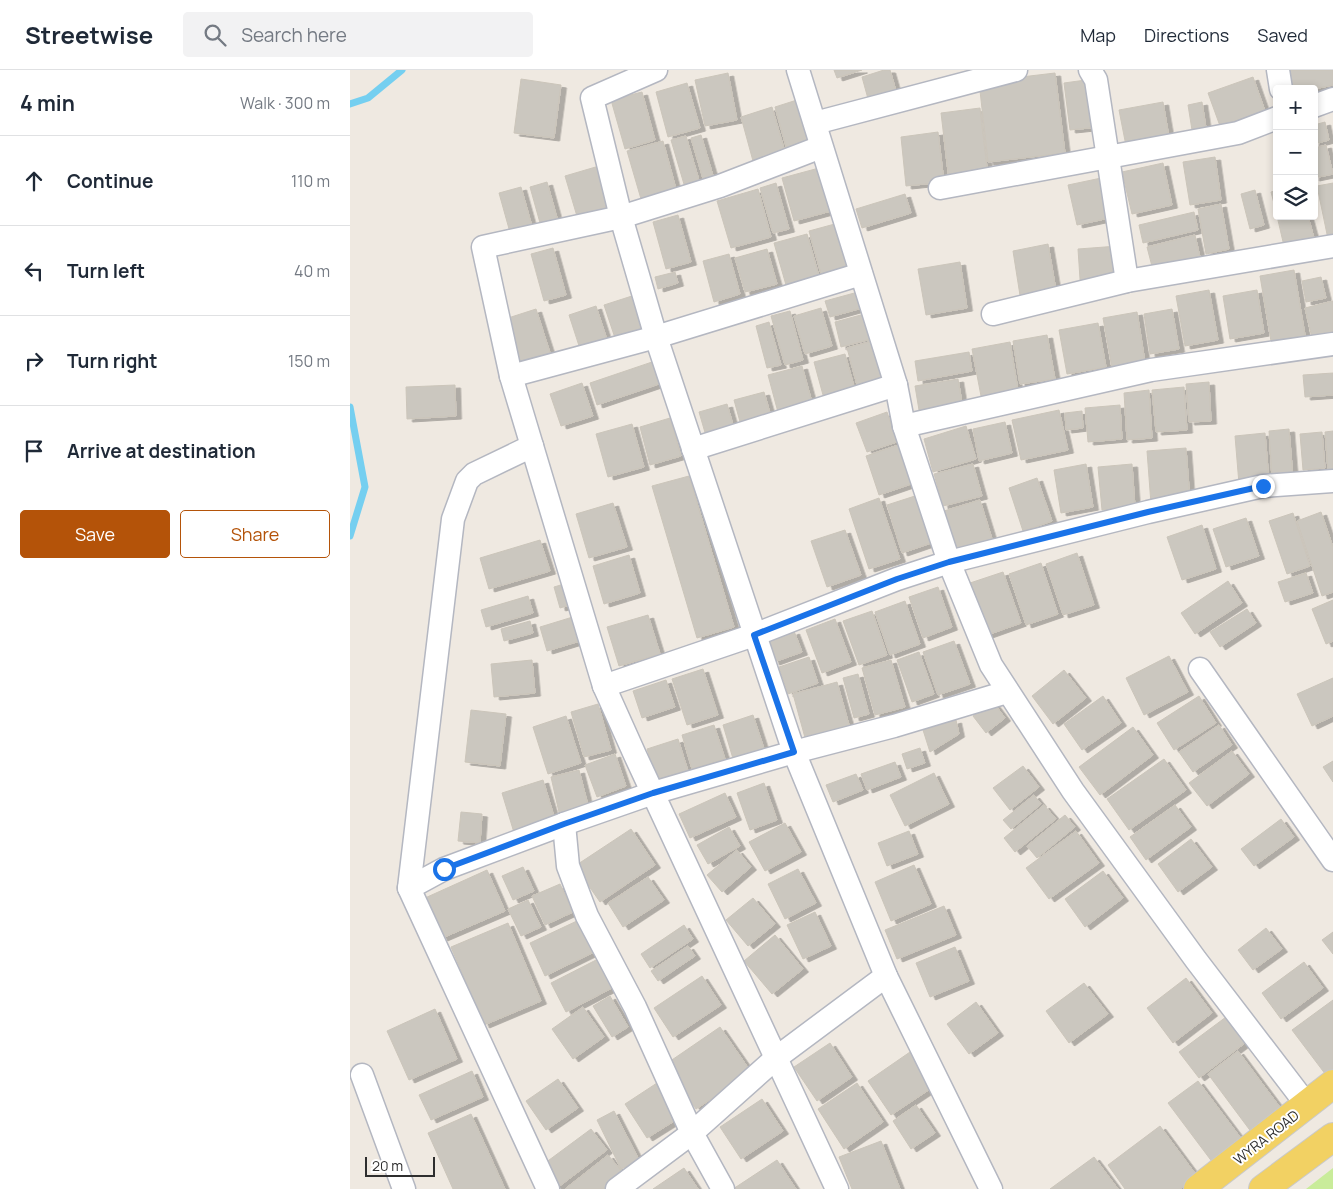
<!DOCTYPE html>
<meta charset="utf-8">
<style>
body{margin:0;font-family:Manrope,sans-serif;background:#f2f2f3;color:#1f2937}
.controls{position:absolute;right:15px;top:15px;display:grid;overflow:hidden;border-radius:5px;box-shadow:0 2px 8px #0003}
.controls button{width:45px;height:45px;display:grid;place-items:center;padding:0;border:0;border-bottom:1px solid #e0e1e3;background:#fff;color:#1f2937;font:25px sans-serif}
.scale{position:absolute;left:15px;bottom:12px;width:70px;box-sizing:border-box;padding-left:5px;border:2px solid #2e2e2e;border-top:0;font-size:14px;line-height:18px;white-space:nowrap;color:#2e2e2e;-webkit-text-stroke:4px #fff;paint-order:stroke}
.stop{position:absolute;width:15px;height:15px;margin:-11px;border:4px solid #1a73e8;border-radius:50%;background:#fff}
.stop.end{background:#1a73e8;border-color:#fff;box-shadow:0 1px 5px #0008}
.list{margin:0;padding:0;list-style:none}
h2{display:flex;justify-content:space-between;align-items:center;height:65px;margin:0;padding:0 20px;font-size:21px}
h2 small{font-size:16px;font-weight:400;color:#747a83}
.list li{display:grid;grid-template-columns:32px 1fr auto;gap:15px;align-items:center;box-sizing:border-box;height:90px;padding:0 20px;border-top:1px solid #e0e1e3}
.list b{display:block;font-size:19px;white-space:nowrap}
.list em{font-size:16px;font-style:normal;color:#747a83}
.actions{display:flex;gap:10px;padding:15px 20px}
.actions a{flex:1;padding:11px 0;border:1px solid #b45309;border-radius:5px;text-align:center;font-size:18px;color:#b45309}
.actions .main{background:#b45309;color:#fff}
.icon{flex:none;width:28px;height:28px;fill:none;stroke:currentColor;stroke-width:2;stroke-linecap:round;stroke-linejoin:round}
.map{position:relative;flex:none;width:983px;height:1119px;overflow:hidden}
header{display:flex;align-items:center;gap:30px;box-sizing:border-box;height:70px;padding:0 25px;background:#fff;border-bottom:1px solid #e0e1e3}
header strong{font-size:24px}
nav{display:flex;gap:28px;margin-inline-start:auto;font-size:18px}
.search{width:350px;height:45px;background:#f2f2f3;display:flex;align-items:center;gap:12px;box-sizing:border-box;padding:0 18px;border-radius:5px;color:#747a83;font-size:19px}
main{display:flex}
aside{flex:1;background:#fff}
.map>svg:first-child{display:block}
.pitch{fill:#c9ec9a}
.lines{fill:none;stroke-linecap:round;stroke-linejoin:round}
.stream{stroke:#75cff0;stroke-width:7}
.building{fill:#cbc7bf;stroke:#cbc5ba;filter:url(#shadow)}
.minor-casing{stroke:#b4b7c1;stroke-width:25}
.major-casing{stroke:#c9c9c9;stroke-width:30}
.minor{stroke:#fff;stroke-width:22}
.major{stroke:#f2d163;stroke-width:28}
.route{stroke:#1a73e8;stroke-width:6}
.labels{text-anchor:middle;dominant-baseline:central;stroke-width:4;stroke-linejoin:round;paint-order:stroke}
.street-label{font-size:14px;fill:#2e2e2e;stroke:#fff}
</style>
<header>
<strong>Streetwise</strong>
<div class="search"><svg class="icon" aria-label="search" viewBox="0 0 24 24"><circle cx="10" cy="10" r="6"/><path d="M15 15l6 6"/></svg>Search here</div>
<nav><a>Map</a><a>Directions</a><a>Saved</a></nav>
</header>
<main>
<aside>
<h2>4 min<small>Walk · 300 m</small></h2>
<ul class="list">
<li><svg class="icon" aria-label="ahead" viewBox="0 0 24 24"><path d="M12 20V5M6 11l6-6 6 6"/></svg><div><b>Continue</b></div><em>110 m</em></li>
<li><svg class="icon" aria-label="left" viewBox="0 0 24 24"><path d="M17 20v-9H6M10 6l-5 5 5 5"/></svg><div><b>Turn left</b></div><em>40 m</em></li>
<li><svg class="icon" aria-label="right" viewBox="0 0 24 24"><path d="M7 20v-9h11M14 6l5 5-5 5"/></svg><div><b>Turn right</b></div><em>150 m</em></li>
<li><svg class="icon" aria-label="arrive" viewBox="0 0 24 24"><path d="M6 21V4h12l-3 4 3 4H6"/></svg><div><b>Arrive at destination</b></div></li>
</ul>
<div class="actions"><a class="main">Save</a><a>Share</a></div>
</aside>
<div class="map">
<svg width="983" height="1119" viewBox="0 0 983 1119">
<defs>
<filter id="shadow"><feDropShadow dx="5.5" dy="3" stdDeviation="0" flood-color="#0004"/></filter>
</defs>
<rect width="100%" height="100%" fill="#efe9e1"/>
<path class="pitch" d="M983 1098V1119H956Z"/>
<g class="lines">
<g class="stream">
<path d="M0 34 18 28 52 0"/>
<path d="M0 337 15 417 0 466"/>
</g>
</g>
<g class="building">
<path d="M484 0H512L487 8Z"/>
<path d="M534 0H540L548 28 520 36 512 7Z"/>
<path d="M937 0H983V15L964 19H941Z"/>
<path d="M378 3 387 50 355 56 345 10Z"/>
<path d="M705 3 715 83 638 92 629 12Z"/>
<path d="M903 7 915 41 870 56 858 23Z"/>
<path d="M171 9 211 15 204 68 164 63Z"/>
<path d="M743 9 749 57 720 60 714 13Z"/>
<path d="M337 13 350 58 318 67 306 22Z"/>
<path d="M292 22 305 70 275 79 261 30Z"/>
<path d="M450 29 463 73 437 80 425 37Z"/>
<path d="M813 32 820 73 777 81 769 40Z"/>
<path d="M852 32 856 58 842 60 838 35Z"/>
<path d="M422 37 435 82 403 91 391 47Z"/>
<path d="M630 38 638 106 599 110 591 43Z"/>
<path d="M975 52 979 70 964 74V55Z"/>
<path d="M588 62 594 112 556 116 551 67Z"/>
<path d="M351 65 364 109 354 112 341 68Z"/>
<path d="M336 66 351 117 336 121 321 70Z"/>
<path d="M313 71 326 119 291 129 277 81Z"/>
<path d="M976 75 983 104 964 108V78Z"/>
<path d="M865 87 871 130 840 135 833 92Z"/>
<path d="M813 93 822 135 782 144 772 102Z"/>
<path d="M249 96 263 143 229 153 215 106Z"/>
<path d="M469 98 481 141 444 151 432 108Z"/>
<path d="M756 107 764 147 727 155 718 115Z"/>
<path d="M197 112 209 155 192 160 180 117Z"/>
<path d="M426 113 439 159 423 163 410 118Z"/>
<path d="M983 113V168L978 169 967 116Z"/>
<path d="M171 117 183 160 161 166 149 123Z"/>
<path d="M408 119 421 167 381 178 367 131Z"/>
<path d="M905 120 914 155 900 159 891 124Z"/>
<path d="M927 120V145L921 122Z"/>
<path d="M555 124 561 143 512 158 506 139Z"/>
<path d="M871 134 879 179 856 184 848 139Z"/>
<path d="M844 142 848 160 793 173 789 155Z"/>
<path d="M328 145 341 192 316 199 303 152Z"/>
<path d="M927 146H958L964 168 934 176Z"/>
<path d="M492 152 504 195 471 204 459 161Z"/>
<path d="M457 164 469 206 436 215 424 173Z"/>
<path d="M845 165 852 196 805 208 797 177Z"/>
<path d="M698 174 708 232 672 238 663 181Z"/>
<path d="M768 176 772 220 731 224 728 179Z"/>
<path d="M203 178 216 225 194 231 181 184Z"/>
<path d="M417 179 427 214 395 222 385 188Z"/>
<path d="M379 184 390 224 364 232 353 191Z"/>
<path d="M610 192 617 238 576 245 568 199Z"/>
<path d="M944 200 956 271 922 277 910 206Z"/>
<path d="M325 202 328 213 308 219 305 207Z"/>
<path d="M971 207 976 228 956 232 952 211Z"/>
<path d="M859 220 868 270 835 276 826 226Z"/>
<path d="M907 220 914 263 880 269 873 226Z"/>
<path d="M508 222 512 238 480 247 475 231Z"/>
<path d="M285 225 298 263 267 274 254 235Z"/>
<path d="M983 231V264L962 268 955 238Z"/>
<path d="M246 236 258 273 231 282 219 245Z"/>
<path d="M471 238 482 276 455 284 444 246Z"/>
<path d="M186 239 201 286 171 296 155 249Z"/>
<path d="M822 239 829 279 800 284 794 244Z"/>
<path d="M440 241 453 290 435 295 421 246Z"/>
<path d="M787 242 795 292 762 298 753 248Z"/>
<path d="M518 243 525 268 491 277 485 252Z"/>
<path d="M419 252 431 295 417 298 406 256Z"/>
<path d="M748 253 756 297 717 304 709 260Z"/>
<path d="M697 265 705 309 670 314 663 271Z"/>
<path d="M526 270 536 307 507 315 497 278Z"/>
<path d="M660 272 668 320 631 326 622 279Z"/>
<path d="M619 282 622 301 568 311 565 291Z"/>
<path d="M495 284 507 327 476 336 464 292Z"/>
<path d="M302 292 309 314 247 335 240 313Z"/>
<path d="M452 296 463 336 429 346 418 305Z"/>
<path d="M983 303V325L955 327 953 305Z"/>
<path d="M608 309 612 333 569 340 565 316Z"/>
<path d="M859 312 861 351 839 352 836 314Z"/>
<path d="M232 313 243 346 211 356 200 324Z"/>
<path d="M105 315 106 346 57 349 56 317Z"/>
<path d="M834 317 837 360 806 362 802 320Z"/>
<path d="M799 320 802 368 777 370 774 323Z"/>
<path d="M414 322 422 350 392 359 384 330Z"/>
<path d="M377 334 384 358 356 366 349 342Z"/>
<path d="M770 335 772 369 738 372 735 338Z"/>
<path d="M709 340 718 380 671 390 662 350Z"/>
<path d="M732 341 733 358 716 360 715 343Z"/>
<path d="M537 342 547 372 517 382 506 353Z"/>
<path d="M320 348 331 386 300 395 290 357Z"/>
<path d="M655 352 662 383 629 391 623 359Z"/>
<path d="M282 354 294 397 258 407 246 364Z"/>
<path d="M616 356 626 389 583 402 574 369Z"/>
<path d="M939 359 943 408 922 409 919 361Z"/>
<path d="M983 361V401H978L975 362Z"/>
<path d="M972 362 975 398 953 400 950 364Z"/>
<path d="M915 363 919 411 889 414 885 366Z"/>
<path d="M551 374 564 413 529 425 516 386Z"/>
<path d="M836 378 840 431 801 434 797 381Z"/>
<path d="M623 394 632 426 593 436 584 404Z"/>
<path d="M736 394 743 437 711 443 704 400Z"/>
<path d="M782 394 785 437 752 440 748 397Z"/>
<path d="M339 406 384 557 347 568 302 416Z"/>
<path d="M687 408 702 451 673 461 659 418Z"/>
<path d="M568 425 584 472 552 483 537 435Z"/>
<path d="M529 428 550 489 519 499 499 439Z"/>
<path d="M630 430 642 469 605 480 594 441Z"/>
<path d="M263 433 277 477 239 488 226 444Z"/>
<path d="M971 442 983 477V522L972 526 947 451Z"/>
<path d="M943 443 960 496 937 504 919 451Z"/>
<path d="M896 448 909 486 876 497 863 459Z"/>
<path d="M852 455 866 499 832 510 817 467Z"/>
<path d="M495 460 511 505 477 517 461 471Z"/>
<path d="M190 470 200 501 139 519 130 488Z"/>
<path d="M727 483 744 535 713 545 696 494Z"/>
<path d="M279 485 290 523 254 534 243 496Z"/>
<path d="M691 493 708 544 676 555 659 504Z"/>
<path d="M653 502 671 553 637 565 620 513Z"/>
<path d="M956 503 963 523 935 532 928 512Z"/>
<path d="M878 511 892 533 845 564 831 543Z"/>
<path d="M221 512 227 533 210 538 204 517Z"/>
<path d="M588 517 602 557 573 568 559 527Z"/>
<path d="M178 526 183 543 136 557 131 540Z"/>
<path d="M983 530V571L976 574 962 539Z"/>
<path d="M555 531 570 574 540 585 525 542Z"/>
<path d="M897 539 906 553 870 577 860 562Z"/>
<path d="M522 541 537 585 509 595 493 551Z"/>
<path d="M298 545 310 584 269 596 257 557Z"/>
<path d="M226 546 233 570 197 581 190 557Z"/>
<path d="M485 549 501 592 472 603 456 560Z"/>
<path d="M180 551 183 563 154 571 151 559Z"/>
<path d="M444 561 452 582 424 592 417 572Z"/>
<path d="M604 571 620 614 588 625 573 582Z"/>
<path d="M569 582 584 624 562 632 547 590Z"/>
<path d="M819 586 838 622 794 645 776 608Z"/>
<path d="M459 587 468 613 438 624 429 597Z"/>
<path d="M182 590 185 623 144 627 141 594Z"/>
<path d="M541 590 555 637 525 645 512 598Z"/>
<path d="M353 599 368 645 337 655 322 609Z"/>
<path d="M714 600 736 628 703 654 682 626Z"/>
<path d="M508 604 519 644 504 648 493 608Z"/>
<path d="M983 608V646L962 656 947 624Z"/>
<path d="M316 610 325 637 292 648 283 621Z"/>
<path d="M487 612 501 662 457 675 443 624Z"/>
<path d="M753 626 771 653 732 680 714 654Z"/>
<path d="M849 626 866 653 824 680 807 653Z"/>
<path d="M643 632 655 648 636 663 623 646Z"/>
<path d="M248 634 261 680 234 687 221 642Z"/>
<path d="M121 640 156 644 150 696 115 692Z"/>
<path d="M403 645 415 682 384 692 373 655Z"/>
<path d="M216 646 231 693 198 704 183 657Z"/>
<path d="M606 650 609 664 580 682 573 660Z"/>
<path d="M364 655 375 689 342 699 332 665Z"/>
<path d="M869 655 882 675 843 702 829 682Z"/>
<path d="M783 657 803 685 750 725 729 697Z"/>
<path d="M328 669 338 701 307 712 297 679Z"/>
<path d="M570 678 575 693 557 699 552 684Z"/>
<path d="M882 681 899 704 857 736 839 713Z"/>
<path d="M265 684 276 716 247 727 235 695Z"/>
<path d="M814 689 836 720 779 760 757 729Z"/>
<path d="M983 691V712L973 697Z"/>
<path d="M545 692 551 707 517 720 511 704Z"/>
<path d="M673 696 689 717 660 740 643 718Z"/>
<path d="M229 700 240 743 211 751 201 707Z"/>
<path d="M584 703 599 734 555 756 540 725Z"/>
<path d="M506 704 513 720 483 732 476 715Z"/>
<path d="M193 710 206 753 165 766 152 723Z"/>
<path d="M414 713 427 750 400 760 387 723Z"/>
<path d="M375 723 386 747 340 768 329 744Z"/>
<path d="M684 725 691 734 661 759 653 750Z"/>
<path d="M694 735 706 749 665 782 654 768Z"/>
<path d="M825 735 841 757 796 790 780 767Z"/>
<path d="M111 742 132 744 130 773 108 771Z"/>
<path d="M715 745 725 757 687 788 677 776Z"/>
<path d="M931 749 944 767 904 796 891 779Z"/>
<path d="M435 753 451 782 415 801 399 772Z"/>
<path d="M379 757 390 776 358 794 347 775Z"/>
<path d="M281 759 305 795 250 832 225 796Z"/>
<path d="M559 761 568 784 537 796 528 773Z"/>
<path d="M726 761 749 793 699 829 676 798Z"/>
<path d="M841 769 862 797 828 822 808 794Z"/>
<path d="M387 780 401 797 372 822 357 805Z"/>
<path d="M564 795 581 834 541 851 525 812Z"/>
<path d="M173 797 184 821 163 830 152 806Z"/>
<path d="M448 799 466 833 435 849 418 814Z"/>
<path d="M137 800 155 841 92 868 75 828Z"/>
<path d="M753 801 773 828 735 857 715 829Z"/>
<path d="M298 807 314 830 273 857 258 833Z"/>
<path d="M210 814 223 842 195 855 182 826Z"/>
<path d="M403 828 425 854 398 876 376 850Z"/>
<path d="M178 830 191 857 171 866 158 839Z"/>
<path d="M594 836 606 865 547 889 535 860Z"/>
<path d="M465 842 481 876 453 889 437 855Z"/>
<path d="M229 850 244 882 195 906 180 873Z"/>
<path d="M158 853 191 931 134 955 101 877Z"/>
<path d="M334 855 343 869 300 898 291 884Z"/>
<path d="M916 858 932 879 903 900 888 880Z"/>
<path d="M983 862V884L972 870Z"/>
<path d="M425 865 453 899 422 924 394 891Z"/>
<path d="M338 876 345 886 308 911 301 901Z"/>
<path d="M605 877 619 911 580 927 566 893Z"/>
<path d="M248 889 262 918 216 942 201 913Z"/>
<path d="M954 892 973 918 931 949 912 923Z"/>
<path d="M352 906 371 935 323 967 304 938Z"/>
<path d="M836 908 862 943 823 973 797 938Z"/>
<path d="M734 913 758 944 719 973 696 941Z"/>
<path d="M260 926 278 957 262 967 243 936Z"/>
<path d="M983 930V1006L979 1009 942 960Z"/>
<path d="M626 932 648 963 619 984 597 954Z"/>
<path d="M233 937 254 967 223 989 202 959Z"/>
<path d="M85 939 107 989 59 1010 37 961Z"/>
<path d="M876 947 895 973 849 1008 829 982Z"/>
<path d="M370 957 401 1002 346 1039 316 994Z"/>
<path d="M480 973 502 1007 467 1031 444 997Z"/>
<path d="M888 981 932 1040 902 1063 858 1004Z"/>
<path d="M560 982 583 1017 541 1045 518 1011Z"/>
<path d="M122 1001 133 1027 81 1050 69 1025Z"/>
<path d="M208 1009 228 1038 196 1060 176 1031Z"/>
<path d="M848 1011 893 1071 863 1093 818 1033Z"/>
<path d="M307 1013 329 1048 297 1068 275 1034Z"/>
<path d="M507 1013 533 1052 494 1079 468 1039Z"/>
<path d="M412 1029 433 1061 391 1089 370 1057Z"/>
<path d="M566 1035 585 1063 561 1079 543 1051Z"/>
<path d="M264 1041 289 1090 271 1099 247 1050Z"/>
<path d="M121 1044 155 1119H103L78 1063Z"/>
<path d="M810 1056 847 1106 830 1119H775L758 1095Z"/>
<path d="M241 1059 257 1080 207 1118 191 1096Z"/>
<path d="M531 1071 550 1119H502L489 1087Z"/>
<path d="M258 1085 275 1105 258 1119H215Z"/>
<path d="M744 1087 768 1119H700Z"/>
<path d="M427 1090 446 1119H383Z"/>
<path d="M334 1098 348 1119H303Z"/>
</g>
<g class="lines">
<g class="minor-casing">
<g id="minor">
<path d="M306 0 242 28 271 147 306 267 444 682 536 906 641 1119"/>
<path d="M448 0 546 315 554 356 599 492 641 595 723 721 846 890 957 1035"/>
<path d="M740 0 746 10 777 211"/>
<path d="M928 0 931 19"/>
<path d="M964 36 983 29"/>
<path d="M465 53 666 0"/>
<path d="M471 77 370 116 271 147 133 177 161 306 254 616 285 685 487 1119"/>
<path d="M590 118 888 63 927 48"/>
<path d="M643 244 777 211 983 176"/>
<path d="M161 306 306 267 511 204"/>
<path d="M554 356 801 300 983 274"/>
<path d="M182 376 124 404 117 411 103 449 59 818 198 1119"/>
<path d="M343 379 546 315"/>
<path d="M850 599 983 790"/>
<path d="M254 616 404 565 547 509 599 492 798 442 913 416 983 411"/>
<path d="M214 754 218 796 237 846 285 937 342 1063 373 1119"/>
<path d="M59 818 94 799 214 754 303 723 444 682 544 656 657 622"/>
<path d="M12 1005 54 1119"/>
<path d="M267 1119 342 1063 426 988 536 906"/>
</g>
</g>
<g class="major-casing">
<g id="major">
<path d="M848 1119 983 1014"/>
<path d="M913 1119 983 1067"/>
</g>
</g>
<use href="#minor" class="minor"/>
<use href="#major" class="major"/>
</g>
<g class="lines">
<path class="route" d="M94 799 214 754 303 723 444 682 404 565 547 509 599 492 798 442 913 416"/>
</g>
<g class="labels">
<g class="street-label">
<text transform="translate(916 1067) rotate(-38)">WYRA ROAD</text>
</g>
</g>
</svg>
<div class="controls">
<button>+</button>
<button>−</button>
<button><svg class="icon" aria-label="layers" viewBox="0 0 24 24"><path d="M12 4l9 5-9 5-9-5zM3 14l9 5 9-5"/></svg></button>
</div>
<div class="scale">20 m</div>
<div class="stop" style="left:94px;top:799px"></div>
<div class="stop end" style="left:913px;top:416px"></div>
</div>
</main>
